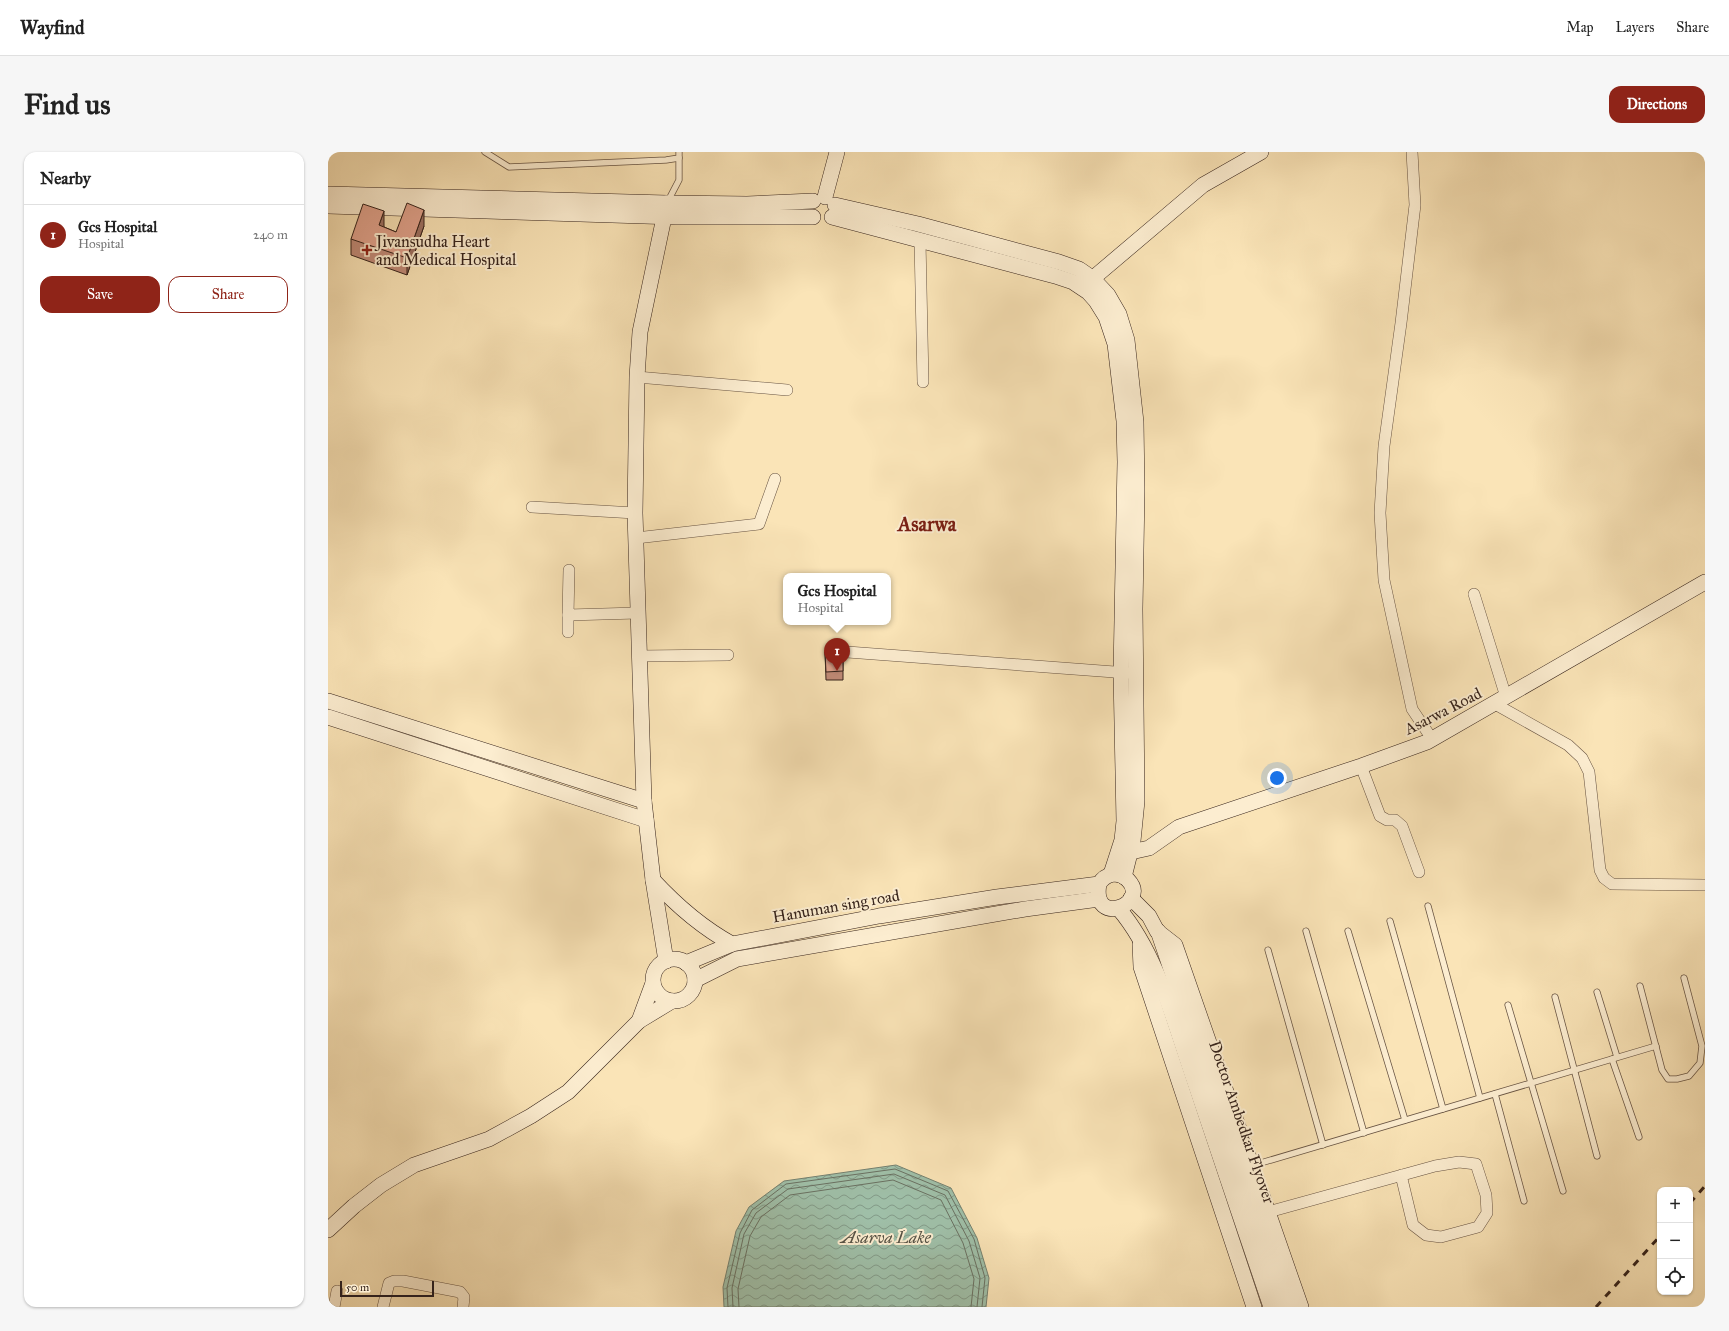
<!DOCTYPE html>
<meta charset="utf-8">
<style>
body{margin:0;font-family:"IM FELL Great Primer",serif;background:#f6f6f6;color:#222}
.controls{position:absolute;right:12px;bottom:12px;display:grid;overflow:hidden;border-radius:8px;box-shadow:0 1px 3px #0004}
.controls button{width:36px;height:36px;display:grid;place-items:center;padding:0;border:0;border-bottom:1px solid #e0e0e0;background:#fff;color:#222;font:20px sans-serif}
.scale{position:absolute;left:12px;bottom:10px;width:94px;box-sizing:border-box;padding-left:4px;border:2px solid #36231b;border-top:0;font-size:11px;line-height:14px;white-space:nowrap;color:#36231b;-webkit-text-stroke:3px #fcedd0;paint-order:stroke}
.you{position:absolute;left:949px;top:626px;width:14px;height:14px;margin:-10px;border:3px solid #fff;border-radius:50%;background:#1a73e8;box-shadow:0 0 0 6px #1a73e833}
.badge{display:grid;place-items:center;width:26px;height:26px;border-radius:50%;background:#8f2418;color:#fff;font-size:13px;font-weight:700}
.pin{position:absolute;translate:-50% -33px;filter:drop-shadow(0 1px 2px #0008)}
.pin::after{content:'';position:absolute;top:21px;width:14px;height:12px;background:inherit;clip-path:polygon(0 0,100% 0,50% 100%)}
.popup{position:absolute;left:455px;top:421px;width:108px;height:52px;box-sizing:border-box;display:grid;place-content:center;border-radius:8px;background:#fff;filter:drop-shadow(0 1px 3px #0005);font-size:13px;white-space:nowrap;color:#767676}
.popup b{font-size:15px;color:#222}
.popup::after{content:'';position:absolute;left:50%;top:100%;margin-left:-8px;border:8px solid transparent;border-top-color:#fff}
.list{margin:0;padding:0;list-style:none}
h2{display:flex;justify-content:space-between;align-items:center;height:52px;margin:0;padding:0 16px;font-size:17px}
h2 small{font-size:13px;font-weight:400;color:#767676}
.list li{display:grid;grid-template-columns:26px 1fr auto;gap:12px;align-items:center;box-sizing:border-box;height:60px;padding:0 16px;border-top:1px solid #e0e0e0}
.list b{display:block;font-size:15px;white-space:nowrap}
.list p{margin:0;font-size:13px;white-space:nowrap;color:#767676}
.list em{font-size:13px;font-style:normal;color:#767676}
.actions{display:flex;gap:8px;padding:12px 16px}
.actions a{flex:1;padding:9px 0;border:1px solid #8f2418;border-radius:12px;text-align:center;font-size:14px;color:#8f2418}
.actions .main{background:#8f2418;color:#fff}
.icon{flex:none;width:22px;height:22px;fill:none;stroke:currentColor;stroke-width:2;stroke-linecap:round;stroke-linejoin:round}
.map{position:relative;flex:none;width:1377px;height:1155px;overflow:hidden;border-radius:12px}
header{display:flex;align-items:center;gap:24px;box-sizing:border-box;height:56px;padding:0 20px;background:#fff;border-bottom:1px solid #e0e0e0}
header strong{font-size:19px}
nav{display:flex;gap:22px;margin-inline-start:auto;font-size:14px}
.intro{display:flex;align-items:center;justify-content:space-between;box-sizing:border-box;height:96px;padding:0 24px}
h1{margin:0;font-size:28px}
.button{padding:10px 18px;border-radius:12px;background:#8f2418;color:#fff;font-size:14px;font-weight:700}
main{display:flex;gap:24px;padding:0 24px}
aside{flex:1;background:#fff;border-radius:12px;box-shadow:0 1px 3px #0004}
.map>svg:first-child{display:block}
.water{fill:url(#water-waves);stroke:#758170}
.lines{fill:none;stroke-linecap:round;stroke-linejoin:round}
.shore{stroke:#6a7162;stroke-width:1}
.lane-casing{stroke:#675342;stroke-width:7}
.street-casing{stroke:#675342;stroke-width:12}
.secondary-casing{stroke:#36231b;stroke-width:16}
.lane{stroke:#fcedd0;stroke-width:5.5}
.street{stroke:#fcedd0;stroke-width:11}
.secondary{stroke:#fcedd0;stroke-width:15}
.rail{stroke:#36231b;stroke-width:3;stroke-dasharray:7 7;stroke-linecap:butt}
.wall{fill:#c18b78;stroke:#36231b}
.shaded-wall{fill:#9d7162;stroke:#36231b}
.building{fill:#e0a28c;stroke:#36231b}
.poi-dot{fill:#8f2418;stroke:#fcedd0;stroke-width:1.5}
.labels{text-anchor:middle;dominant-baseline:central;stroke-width:4;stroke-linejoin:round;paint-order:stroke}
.poi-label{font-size:16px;fill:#36231b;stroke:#fcedd0;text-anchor:start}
.street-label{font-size:16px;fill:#36231b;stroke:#fcedd0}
.water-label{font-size:17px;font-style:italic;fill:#565245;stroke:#fcedd0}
.district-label{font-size:20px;font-weight:bold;fill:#7a1f14;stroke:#fcedd0}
</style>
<header>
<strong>Wayfind</strong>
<nav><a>Map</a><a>Layers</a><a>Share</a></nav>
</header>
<div class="intro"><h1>Find us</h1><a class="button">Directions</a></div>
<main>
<aside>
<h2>Nearby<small></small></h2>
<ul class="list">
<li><span class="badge">1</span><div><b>Gcs Hospital</b><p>Hospital</p></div><em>240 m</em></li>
</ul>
<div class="actions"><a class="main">Save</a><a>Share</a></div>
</aside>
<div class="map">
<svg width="1377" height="1155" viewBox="0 0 1377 1155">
<defs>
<pattern id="water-waves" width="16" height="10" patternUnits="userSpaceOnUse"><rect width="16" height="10" fill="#9fbfa8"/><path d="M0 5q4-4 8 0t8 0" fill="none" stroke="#829b88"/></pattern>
</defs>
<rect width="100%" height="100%" fill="#fae4b7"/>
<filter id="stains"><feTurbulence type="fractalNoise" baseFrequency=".005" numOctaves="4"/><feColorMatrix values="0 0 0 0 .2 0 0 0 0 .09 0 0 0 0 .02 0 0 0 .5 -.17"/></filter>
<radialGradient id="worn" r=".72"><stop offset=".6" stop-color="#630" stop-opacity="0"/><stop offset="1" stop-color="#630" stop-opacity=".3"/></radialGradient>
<path class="water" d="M568 1013 623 1036 649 1086 661 1126 658 1155H396L395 1135 408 1079 421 1055 456 1029Z"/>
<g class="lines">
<g class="shore">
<path d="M400 1155 399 1136 412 1081 424 1058 458 1032 567 1017 620 1039 646 1087 657 1126 654 1155"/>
<path d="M405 1155 404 1136 416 1082 428 1061 460 1037 566 1022 617 1043 641 1089 652 1126 649 1155"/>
<path d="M411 1155 410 1137 422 1084 433 1065 462 1043 565 1028 613 1048 635 1091 646 1127 643 1155"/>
</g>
<g class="lane-casing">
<g id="lane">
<path d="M157 0 181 15 338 8 351 6V0"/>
<path d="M340 49 351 28V6"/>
<path d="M1100 754 1152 946"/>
<path d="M1062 769 1115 957"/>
<path d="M978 779 1036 981"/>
<path d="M1020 779 1077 968"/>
<path d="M940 798 995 993"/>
<path d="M1312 834 1334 918 1340 927H1349L1361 924 1372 911 1374 894 1356 826"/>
<path d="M1269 840 1289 905"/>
<path d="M1227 845 1269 1004"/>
<path d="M1180 853 1235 1039"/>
<path d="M1284 907 1311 985"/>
<path d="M1167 942 1196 1049"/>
<path d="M926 1013 1328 894"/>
</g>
</g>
<g class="street-casing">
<g id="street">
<path d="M1084 0 1087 53 1073 171 1056 294 1052 361 1056 428 1084 557 1104 587"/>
<path d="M592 89 595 230"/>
<path d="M309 225 459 238"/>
<path d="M204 355 307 361"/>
<path d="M308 386 431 372 447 327"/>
<path d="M241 418 240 463 309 461"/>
<path d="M1146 442 1178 545"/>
<path d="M240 480V463"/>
<path d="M506 499 800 521"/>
<path d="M312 504 400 503"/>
<path d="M1167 552 1240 593 1254 606 1261 620 1272 718 1276 726 1284 732 1377 733"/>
<path d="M1033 614 1052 664 1059 668H1067L1074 674 1091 720"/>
<path d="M940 1060 1107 1014 1131 1010 1148 1012 1158 1043 1159 1061 1150 1075 1113 1085 1098 1083 1085 1073 1073 1023"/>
<path d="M6 1155 9 1139"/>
<path d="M55 1155 61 1131 66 1129H75L132 1140 136 1145 135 1155"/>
</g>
</g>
<g class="secondary-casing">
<g id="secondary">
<path d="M0 42 339 51 419 52 485 49"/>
<path d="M497 45 509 0"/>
<path d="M507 53 590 72 731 110 751 117 764 126 780 143 791 162 799 188 808 270 809 338 807 457 809 649 805 689 796 725"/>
<path d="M0 54 348 65H485"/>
<path d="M504 65 727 124 745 130 760 140 768 149 778 165 787 192 796 269 797 310 793 521 796 669 794 688 783 722"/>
<path d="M757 133 875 33 933 0"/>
<path d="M0 549 316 649"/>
<path d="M0 565 318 668"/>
<path d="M794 699 803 700 821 696 851 675 1033 614 1099 590 1377 430"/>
<path d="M325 728C349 754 373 775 404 792"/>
<path d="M803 746 821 764 829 779 847 793 973 1155"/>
<path d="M791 757C829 802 845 867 864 922 890 1000 917 1077 943 1155"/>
<path d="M830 779 958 1155"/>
<path d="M812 792 813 815 926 1155"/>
<circle cx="346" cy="828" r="21"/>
<path d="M338 809 325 728 316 649 307 361 309 225 312 180 339 51"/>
<path d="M358 811 404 792 551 764 669 745 771 732C777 722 790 718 800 728 823 752 763 776 771 732"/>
<path d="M367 828 409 807 697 757 771 747"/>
<path d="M311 869 344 849"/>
<path d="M0 1078 26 1054 53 1033 86 1013 161 987 203 964 240 940 311 869 325 831"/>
</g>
</g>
<use href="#lane" class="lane"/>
<use href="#street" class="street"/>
<use href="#secondary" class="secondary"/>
<g class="rail">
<path d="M1362 1051 1377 1034"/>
<path d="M1268 1155 1332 1084"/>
</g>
</g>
<g class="wall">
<path d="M96 74 79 123 23 103V87L56 75 68 80Z"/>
<path d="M497 500H515V528H498Z"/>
</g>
<g class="shaded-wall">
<path d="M96 58V74L79 123V106Z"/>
<path d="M56 59V76L51 73Z"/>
</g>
<g class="building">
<path d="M79 51 96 58 79 106 23 87 35 52 56 59 51 73 68 80Z"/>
<path d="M497 500H515V519L498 520Z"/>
</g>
<path class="poi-dot" d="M37 92h4v4h4v4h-4v4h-4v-4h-4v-4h4z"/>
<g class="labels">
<g class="poi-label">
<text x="48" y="89">Jivansudha Heart<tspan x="48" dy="18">and Medical Hospital</tspan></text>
</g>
<g class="street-label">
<text transform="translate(1115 559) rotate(-27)">Asarwa Road</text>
<text transform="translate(508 754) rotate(-10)">Hanuman sing road</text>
<text transform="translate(914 970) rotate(71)">Doctor Ambedkar Flyover</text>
</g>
<g class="water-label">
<text x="558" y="1085">Asarva Lake</text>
</g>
<g class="district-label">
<text x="599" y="372">Asarwa</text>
</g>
</g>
<rect width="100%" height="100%" filter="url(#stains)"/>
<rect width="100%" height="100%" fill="url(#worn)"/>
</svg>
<div class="controls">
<button>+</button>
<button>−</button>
<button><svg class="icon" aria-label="locate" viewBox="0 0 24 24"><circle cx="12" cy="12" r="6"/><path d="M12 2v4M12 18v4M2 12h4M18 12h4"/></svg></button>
</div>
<div class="scale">50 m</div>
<div class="you"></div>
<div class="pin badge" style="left:509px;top:519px">1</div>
<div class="popup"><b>Gcs Hospital</b>Hospital</div>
</div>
</main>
